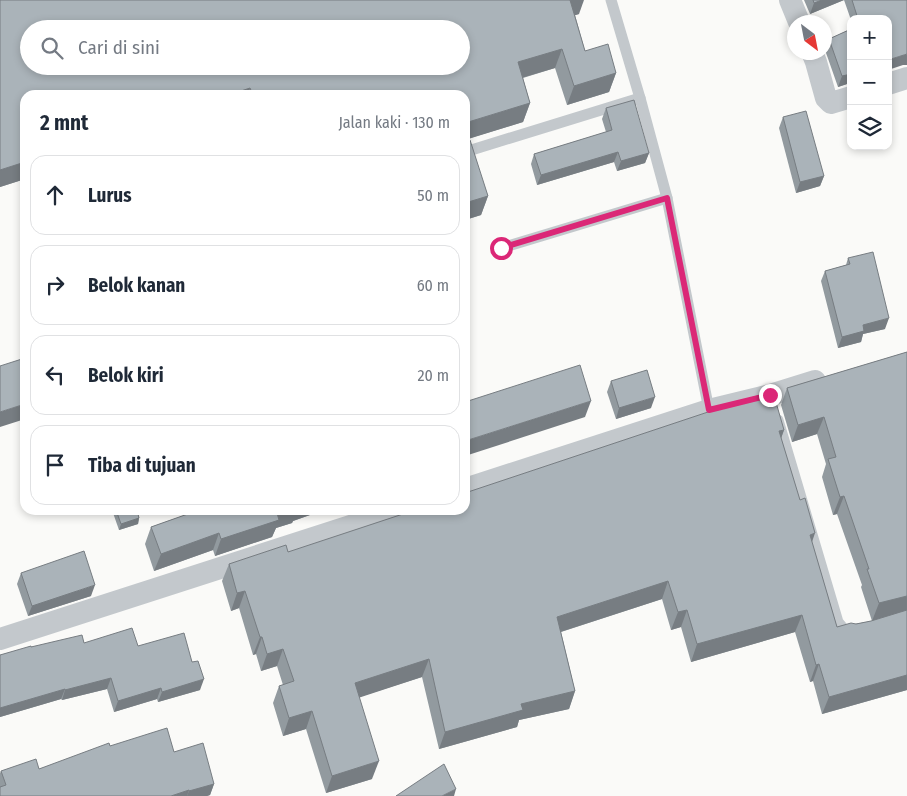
<!DOCTYPE html>
<html lang="id">
<meta charset="utf-8">
<style>
body{margin:0;font-family:"Fira Sans Condensed",sans-serif;background:#f6f6f7;color:#1f2937}
.controls{position:absolute;right:15px;top:15px;display:grid;overflow:hidden;border-radius:10px;box-shadow:0 2px 8px #0003}
.controls button{width:45px;height:45px;display:grid;place-items:center;padding:0;border:0;border-bottom:1px solid #e0e1e3;background:#fff;color:#1f2937;font:25px sans-serif}
.compass{position:absolute;left:787px;top:15px;width:45px;height:45px;border-radius:50%;background:#fff;box-shadow:0 2px 8px #0003;rotate:148deg}
.stop{position:absolute;width:15px;height:15px;margin:-11px;border:4px solid #db2777;border-radius:50%;background:#fff}
.stop.end{background:#db2777;border-color:#fff;box-shadow:0 1px 5px #0008}
.list{margin:0;padding:0;list-style:none}
h2{display:flex;justify-content:space-between;align-items:center;height:65px;margin:0;padding:0 20px;font-size:21px}
h2 small{font-size:16px;font-weight:400;color:#747a83}
.list li{display:grid;grid-template-columns:32px 1fr auto;gap:15px;align-items:center;box-sizing:border-box;height:80px;margin:0 10px 10px;padding:0 10px;border:1px solid #e0e1e3;border-radius:15px}
.list b{display:block;font-size:19px;white-space:nowrap}
.list em{font-size:16px;font-style:normal;color:#747a83}
.icon{flex:none;width:28px;height:28px;fill:none;stroke:currentColor;stroke-width:2;stroke-linecap:round;stroke-linejoin:round}
.map{position:relative;flex:none;width:907px;height:796px;overflow:hidden}
.search{position:absolute;background:#fff;box-shadow:0 2px 8px #0003;left:20px;top:20px;width:450px;height:55px;display:flex;align-items:center;gap:12px;box-sizing:border-box;padding:0 18px;border-radius:28px;color:#747a83;font-size:19px}
.panel{position:absolute;background:#fff;box-shadow:0 2px 8px #0003;left:20px;top:90px;width:450px;height:425px;border-radius:15px}
.map>svg:first-child{display:block}
.lines{fill:none;stroke-linecap:round;stroke-linejoin:round}
.lane{stroke:#c3c8cc;stroke-width:11}
.street{stroke:#c3c8cc;stroke-width:22}
.wall{fill:#929a9f}
.shaded-wall{fill:#777d82}
.building{fill:#aab3b9;stroke:#777d82;fill-rule:evenodd}
.route{stroke:#db2777;stroke-width:6}
</style>
<div class="map">
<svg width="907" height="796" viewBox="0 0 907 796">
<rect width="100%" height="100%" fill="#fafaf8"/>
<g class="lines">
<g class="lane">
<path d="M611 0 640 98 667 198 709 410"/>
<path d="M465 152 640 98"/>
<path d="M501 248 667 198"/>
<path d="M778 420 838 622 848 634 851 633"/>
</g>
<g class="street">
<path d="M790 0 799 22"/>
<path d="M812 52 816 62 826 98 831 103 851 97"/>
<path d="M888 84 907 78"/>
<path d="M465 489 709 410 770 395 815 381"/>
<path d="M0 639 400 510"/>
</g>
</g>
<g class="wall">
<path d="M0 0 579 14 575 15 585 51 616 73 609 92 567 105 555 68 523 78 530 103 523 122 467 139 488 196 481 215 465 220V95H25V179L0 187Z"/>
<path d="M804 0H907L903 65 888 19H851V20L844 0 810 14Z"/>
<path d="M851 29V84H847L838 87 825 50 829 39Z"/>
<path d="M606 108 649 153 645 163 617 171 614 162 537 185 531 164 534 154 606 132 602 119Z"/>
<path d="M783 117 824 176 820 186 796 193 779 128Z"/>
<path d="M848 258 885 329 863 334 861 342 838 348 821 281 825 271 846 265Z"/>
<path d="M907 352V690L822 714 813 681 810 682 795 632 691 662 681 627 671 630 662 599 561 632 575 691 569 709 519 720 517 727 439 749 422 677 359 697 372 779 326 793 306 729 283 736 273 703 279 686 283 685 277 666 261 671 256 654 253 655 239 608 231 611 222 581 229 564 288 552 784 430 781 438 837 627 872 621 861 587 862 585 837 514 833 515 822 477 826 464 817 434 792 442 781 405 787 388Z"/>
<path d="M611 381 651 408 616 419 607 392Z"/>
<path d="M112 510H137L139 518 138 524 119 530Z"/>
<path d="M199 510H324L293 521 292 523 276 528 272 537 215 556 213 550 154 571 145 544 151 527Z"/>
<path d="M21 573 91 596 28 616 17 584Z"/>
<path d="M84 643 138 646 192 662 200 690 158 702 157 699 114 712 107 689 62 700 61 699 0 717V655L31 647Z"/>
<path d="M110 746 174 752 214 784 210 795 207 796H0V773L1 771 39 769Z"/>
</g>
<g class="shaded-wall">
<path d="M570 0H584L579 14 563 19Z"/>
<path d="M822 0H844L810 14 814 3Z"/>
<path d="M562 49 555 68 511 81 518 62Z"/>
<path d="M907 54V65H903L888 70V60Z"/>
<path d="M616 73 609 92 567 105 574 86Z"/>
<path d="M851 74V84H847L838 87 842 76Z"/>
<path d="M250 88 248 95H229Z"/>
<path d="M530 103 523 122 465 140V123Z"/>
<path d="M618 152 614 162 537 185 541 175Z"/>
<path d="M649 153 645 163 617 171 621 161Z"/>
<path d="M25 162V179L0 187V170Z"/>
<path d="M824 176 820 186 796 193 800 182Z"/>
<path d="M488 196 481 215 465 220V203Z"/>
<path d="M889 318 885 329 863 334 861 342 838 348 842 337 863 325Z"/>
<path d="M655 397 651 408 616 419 619 408Z"/>
<path d="M591 401 585 417 465 456V441Z"/>
<path d="M25 404V419L0 427V412Z"/>
<path d="M824 417 817 434 792 442 798 425Z"/>
<path d="M784 430 778 447 779 431Z"/>
<path d="M844 496 837 514 833 515 840 497Z"/>
<path d="M286 510H324L293 521 292 523 276 528 272 537 215 556 221 539 277 513Z"/>
<path d="M139 518 138 524 119 530 121 524Z"/>
<path d="M219 533 213 550 154 571 161 554Z"/>
<path d="M815 533 809 551 810 535Z"/>
<path d="M668 581 662 599 551 635 557 617Z"/>
<path d="M95 585 91 596 28 616 32 606Z"/>
<path d="M245 591 239 608 231 611 237 593Z"/>
<path d="M907 596V612L872 621 879 603Z"/>
<path d="M687 610 681 627 671 630 678 612Z"/>
<path d="M802 615 795 632 691 662 697 644Z"/>
<path d="M260 637H262L256 654 253 655Z"/>
<path d="M283 649 277 666 261 671 267 654Z"/>
<path d="M429 659 422 677 349 701 355 683Z"/>
<path d="M819 664 813 681 810 682 816 665Z"/>
<path d="M907 675V690L822 714 829 697Z"/>
<path d="M111 678 107 689 62 700 65 690Z"/>
<path d="M204 679 200 690 158 702 162 692Z"/>
<path d="M161 688 157 699 114 712 118 701Z"/>
<path d="M65 689 61 699 0 717V708Z"/>
<path d="M575 691 569 709 519 720 517 727 439 749 445 732 521 704Z"/>
<path d="M312 711 306 729 283 736 289 718Z"/>
<path d="M379 761 372 779 326 793 332 776Z"/>
<path d="M214 784 210 795 207 796H187L189 791Z"/>
<path d="M456 789 454 796H442Z"/>
<path d="M189 790 187 796H171Z"/>
</g>
<g class="building">
<path d="M0 0H570L585 51 608 44 616 73 574 86 562 49 518 62 530 103 465 123V95H253L250 88 229 95H25V162L0 170ZM29 29H461V66H29Z"/>
<path d="M813 0H822L814 3Z"/>
<path d="M852 0H907V54L888 60V19H858Z"/>
<path d="M851 29V74L842 76 829 39Z"/>
<path d="M634 100 649 153 621 161 618 152 541 175 534 154 612 130 606 108Z"/>
<path d="M806 111 824 176 800 182 783 117Z"/>
<path d="M465 136 467 139 470 140 488 196 465 203Z"/>
<path d="M873 252 889 318 863 325 864 331 842 337 825 271 850 264 848 258Z"/>
<path d="M907 352V596L879 603 867 569H869L844 496 840 497 828 459 836 457 824 417 798 425 787 388Z"/>
<path d="M25 358V404L0 412V366Z"/>
<path d="M580 365 591 401 465 441V402Z"/>
<path d="M647 370 655 397 619 408 611 381Z"/>
<path d="M773 392 784 430 779 431 800 500 805 498 815 533 810 535 837 627 851 623 856 624 871 621 907 610V675L829 697 819 664 816 665 802 615 697 644 687 610 678 612 668 581 557 617 575 691 521 704 523 710 445 732 429 659 355 683 379 761 332 776 312 711 289 718 279 686 294 681 283 649 267 654 262 637H260L245 591 237 593 229 564 286 545 288 552 415 510H465V493L750 398Z"/>
<path d="M116 510H137L139 518 121 524Z"/>
<path d="M199 510H286L277 513 279 520 221 539 219 533 161 554 151 527Z"/>
<path d="M84 551 95 585 32 606 21 573Z"/>
<path d="M132 628 138 646 184 633 192 662 198 661 204 679 162 692 161 688 118 701 111 678 65 690V689L0 708V655L31 646V647L82 635 84 643Z"/>
<path d="M167 728 174 752 203 743 214 784 189 791V790L171 796H0V787L6 785 1 771 36 759 39 769 109 743 110 746Z"/>
<path d="M444 764 456 789 442 796H396Z"/>
</g>
<g class="lines">
<path class="route" d="M501 248 667 198 709 410 770 395"/>
</g>
</svg>
<div class="controls">
<button>+</button>
<button>−</button>
<button><svg class="icon" aria-label="layers" viewBox="0 0 24 24"><path d="M12 4l9 5-9 5-9-5zM3 14l9 5 9-5"/></svg></button>
</div>
<svg class="compass" viewBox="-18 -18 36 36"><path d="M0-13l5 13h-10z" fill="#e53935"/><path d="M0 13l5-13h-10z" fill="#747a83"/></svg>
<div class="stop" style="left:501px;top:248px"></div>
<div class="stop end" style="left:770px;top:395px"></div>
<div class="search"><svg class="icon" aria-label="search" viewBox="0 0 24 24"><circle cx="10" cy="10" r="6"/><path d="M15 15l6 6"/></svg>Cari di sini</div>
<section class="panel">
<h2>2 mnt<small>Jalan kaki · 130 m</small></h2>
<ul class="list">
<li><svg class="icon" aria-label="ahead" viewBox="0 0 24 24"><path d="M12 20V5M6 11l6-6 6 6"/></svg><div><b>Lurus</b></div><em>50 m</em></li>
<li><svg class="icon" aria-label="right" viewBox="0 0 24 24"><path d="M7 20v-9h11M14 6l5 5-5 5"/></svg><div><b>Belok kanan</b></div><em>60 m</em></li>
<li><svg class="icon" aria-label="left" viewBox="0 0 24 24"><path d="M17 20v-9H6M10 6l-5 5 5 5"/></svg><div><b>Belok kiri</b></div><em>20 m</em></li>
<li><svg class="icon" aria-label="arrive" viewBox="0 0 24 24"><path d="M6 21V4h12l-3 4 3 4H6"/></svg><div><b>Tiba di tujuan</b></div></li>
</ul>
</section>
</div>
